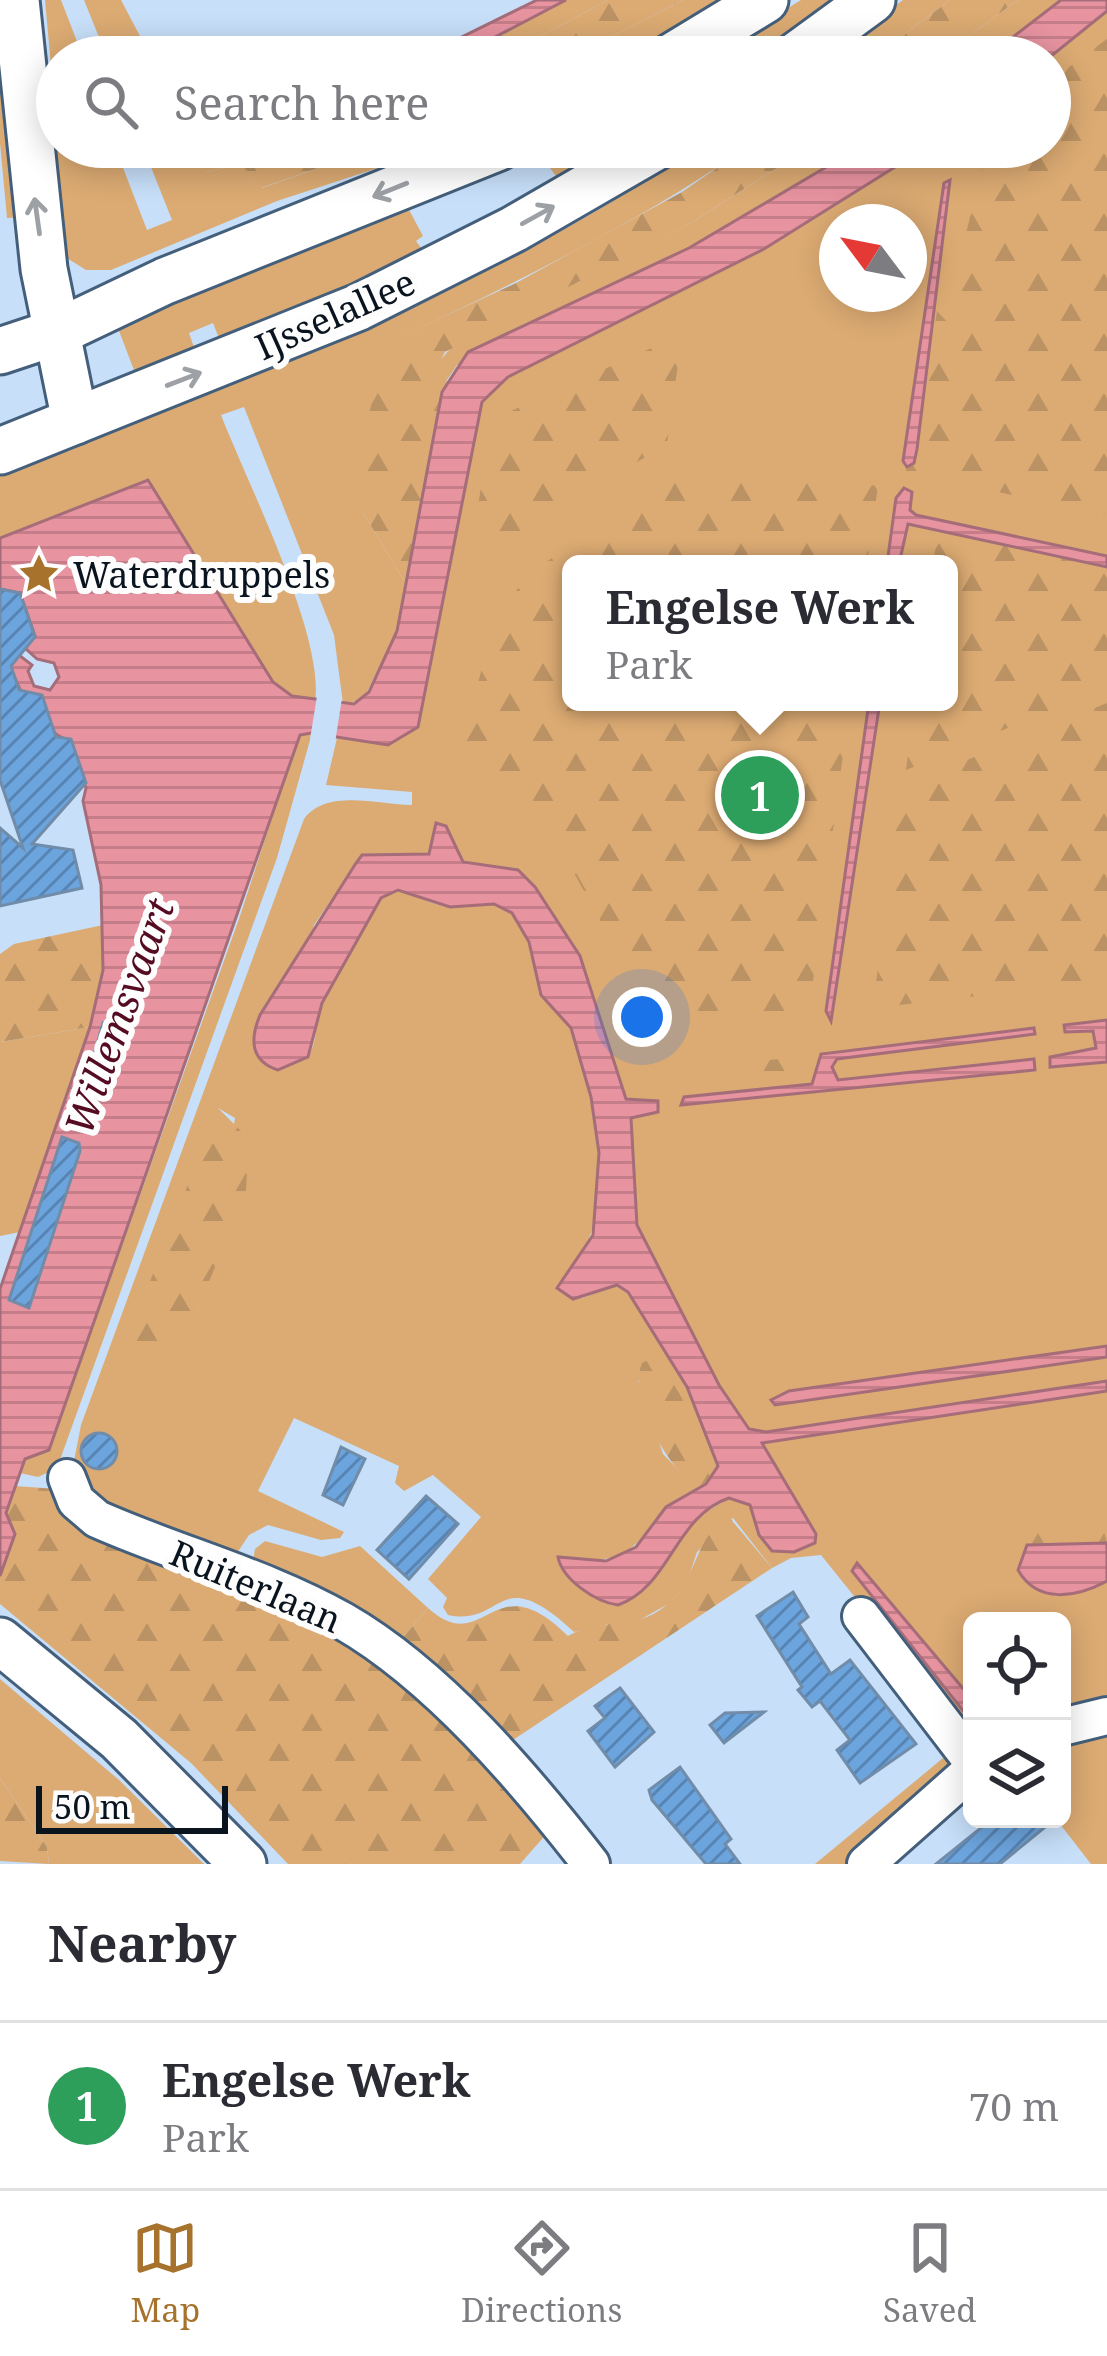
<!DOCTYPE html>
<style>
body{margin:0;font-family:"Noto Serif",serif;background:#f7f7f7;color:#2b2b33}
.controls{position:absolute;right:36px;bottom:36px;display:grid;overflow:hidden;border-radius:18px;box-shadow:0 6px 30px #0003}
.controls button{width:108px;height:108px;display:grid;place-items:center;padding:0;border:0;border-bottom:3px solid #e1e1e2;background:#fff;color:#2b2b33;font:60px sans-serif}
.compass{position:absolute;left:819px;top:204px;width:108px;height:108px;border-radius:50%;background:#fff;box-shadow:0 6px 30px #0003;rotate:302deg}
.scale{position:absolute;left:36px;bottom:30px;width:192px;box-sizing:border-box;padding-left:12px;border:6px solid #0a141f;border-top:0;font-size:33px;line-height:42px;white-space:nowrap;color:#0a141f;-webkit-text-stroke:9px #fdfdfd;paint-order:stroke}
.you{position:absolute;left:642px;top:1017px;width:42px;height:42px;margin:-30px;border:9px solid #fff;border-radius:50%;background:#1a73e8;box-shadow:0 0 0 18px #1a73e833}
.badge{display:grid;place-items:center;width:78px;height:78px;border-radius:50%;background:#a7722c;color:#fff;font-size:39px;font-weight:700}
.pin{position:absolute;translate:-50% -50%;border:6px solid #fff;box-shadow:0 3px 12px #0006}
.popup{position:absolute;left:562px;top:555px;width:396px;height:156px;box-sizing:border-box;display:grid;place-content:center;border-radius:18px;background:#fff;filter:drop-shadow(0 3px 9px #0005);font-size:39px;white-space:nowrap;color:#7c7c81}
.popup b{font-size:45px;color:#2b2b33}
.popup::after{content:'';position:absolute;left:50%;top:100%;margin-left:-24px;border:24px solid transparent;border-top-color:#fff}
.list{margin:0;padding:0;list-style:none}
h2{display:flex;justify-content:space-between;align-items:center;height:156px;margin:0;padding:0 48px;font-size:51px}
h2 small{font-size:39px;font-weight:400;color:#7c7c81}
.list li{display:grid;grid-template-columns:78px 1fr auto;gap:36px;align-items:center;box-sizing:border-box;height:168px;padding:0 48px;border-top:3px solid #e1e1e2}
.list b{display:block;font-size:45px;white-space:nowrap}
.list p{margin:0;font-size:39px;white-space:nowrap;color:#7c7c81}
.list em{font-size:39px;font-style:normal;color:#7c7c81}
.icon{flex:none;width:66px;height:66px;fill:none;stroke:currentColor;stroke-width:2;stroke-linecap:round;stroke-linejoin:round}
.map{position:relative;flex:none;width:1107px;height:1864px;overflow:hidden}
.search{position:absolute;background:#fff;box-shadow:0 6px 30px #0003;left:36px;right:36px;top:36px;height:132px;display:flex;align-items:center;gap:30px;box-sizing:border-box;padding:0 42px;border-radius:66px;color:#7c7c81;font-size:45px}
.sheet{height:324px;background:#fff}
nav{display:flex;justify-content:space-around;align-items:center;box-sizing:border-box;height:168px;border-top:3px solid #e1e1e2;background:#fff;font-size:33px;color:#7c7c81}
nav a{display:grid;justify-items:center;gap:6px}
nav .on{color:#a7722c}
.map>svg:first-child{display:block}
.green{fill:#dcab73;fill-rule:evenodd}
.forest{fill:url(#forest-firs)}
.water{fill:url(#water-rules);stroke:#a56d79;stroke-width:3}
.pier{fill:#c7dff9}
.building{fill:url(#building-hatch);stroke:#708ca9;stroke-width:3}
.lines{fill:none;stroke-linecap:round;stroke-linejoin:round}
.minor-casing{stroke:#445f7b;stroke-width:42}
.major-casing{stroke:#445f7b;stroke-width:51}
.minor{stroke:#fff;stroke-width:36}
.major{stroke:#fff;stroke-width:45}
.oneway{stroke:#9da1a5}
.labels{text-anchor:middle;dominant-baseline:central;stroke-width:12;stroke-linejoin:round;paint-order:stroke}
.street-label{font-size:36px;fill:#0a141f;stroke:#fdfdfd}
.poi-label{font-size:36px;fill:#0a141f;stroke:#fdfdfd;text-anchor:start}
.water-label{font-size:39px;font-style:italic;fill:#550b21;stroke:#fdfdfd}
</style>
<div class="map">
<svg width="1107" height="1864" viewBox="0 0 1107 1864">
<defs>
<pattern id="forest-firs" width="22" height="20" patternUnits="userSpaceOnUse" patternTransform="scale(3)"><rect width="22" height="20" fill="#dcab73"/><path d="M5 1l3.5 6h-7zM16 11l3.5 6h-7z" fill="#bb9263"/></pattern>
<pattern id="water-rules" width="6" height="5" patternUnits="userSpaceOnUse" patternTransform="scale(3)"><rect width="6" height="5" fill="#e793a0"/><path d="M0 2.5h6" fill="none" stroke="#c57e89"/></pattern>
<pattern id="building-hatch" width="6" height="6" patternUnits="userSpaceOnUse" patternTransform="scale(3)"><rect width="6" height="6" fill="#6ca4dd"/><path d="M-1 1l2-2M0 6l6-6M5 7l2-2" fill="none" stroke="#5784b3"/></pattern>
</defs>
<rect width="100%" height="100%" fill="#c7dff9"/>
<g class="green">
<path d="M0 0 21 217 7 218 0 143Z"/>
<path d="M45 0H61L83 57H57V147H115L147 230 172 220 143 147H192L195 162 206 172 241 164 262 188 378 147H442L277 201 111 270H86L62 255 39 119 47 67 51 66Z"/>
<path d="M84 0H121L151 57H107Z"/>
<path d="M566 0H608L502 57H457Z"/>
<path d="M683 0H727L629 57H572Z"/>
<path d="M801 0H841L759 57H709Z"/>
<path d="M903 0H950L874 57H825Z"/>
<path d="M1018 0H1061L987 57H940Z"/>
<path d="M1107 0V1695L1062 1706V1621H972V1711L853 1568 972 1722V1743L821 1555 791 1558 772 1568 733 1518 697 1552 687 1582 670 1603 627 1627 608 1624 574 1632C496 1560 506 1627 448 1615L443 1607 447 1598 428 1579 481 1517 433 1475 404 1491 395 1483 399 1466 294 1418 258 1491 344 1532 340 1538 321 1540 268 1525 249 1535 235 1556 97 1507 73 1466 81 1425 304 819C327 788 379 805 412 805V792L326 785 337 738 388 745 464 390 886 147H1050V57H1014ZM837 222H909V294H837ZM571 564H949V702H571ZM412 855 534 910 616 1142 624 1252 794 1552 772 1551 759 1535 750 1505 729 1498 697 1517 649 1585 592 1596 560 1567 571 1558C650 1572 641 1511 697 1489L663 1454 638 1380 697 1436 714 1476 718 1466 687 1387 628 1292 617 1285 582 1298 569 1268C621 1224 598 1080 569 1026 562 1012 546 1005 540 991 531 965 535 926 507 909 487 896 458 911 436 904 414 898 398 881 378 901 355 925 332 974 321 1005 315 1023 318 1040 308 1057L278 1070 314 925 362 856ZM218 1108 235 1118 212 1269 196 1314Z"/>
<path d="M544 147H617L559 181 538 150Z"/>
<path d="M697 147H747C638 223 519 281 399 338L363 513 408 587 397 631 363 700 343 704 334 635 244 407 221 415C247 482 325 636 315 702L292 696 273 682 148 481 0 538V472C236 377 487 293 697 147Z"/>
<path d="M810 147H860L689 248 457 365 447 380 439 362 454 344 694 221Z"/>
<path d="M408 208 423 236 416 241 425 253 222 346 213 323 189 333 197 356 137 378 116 323Z"/>
<path d="M312 733 277 858 57 1468 38 1477 20 1473 25 1459 49 1449 240 916 299 735Z"/>
<path d="M90 1027 20 1232 0 1236V1042Z"/>
<path d="M265 1541 322 1557 360 1546 428 1608 395 1647 252 1567 255 1549Z"/>
<path d="M0 1679 119 1780 204 1864H49L47 1847 0 1778Z"/>
<path d="M1107 1724V1864H1091L1056 1819H1062V1735Z"/>
<path d="M954 1749 960 1759 858 1864H815Z"/>
</g>
<g class="forest">
<path d="M608 0H683L572 57H502Z"/>
<path d="M950 0H1018L940 57H874Z"/>
<path d="M1107 39V515L904 472 914 463 917 449 937 311 962 338 959 262 985 156 996 147H1050V81Z"/>
<path d="M199 147H378L261 188 241 164 206 172 194 162Z"/>
<path d="M747 147H810L694 221 445 352 440 362 447 380 408 587 363 513 353 474 383 360 398 338 516 283 682 192Z"/>
<path d="M667 341 681 342 667 444 572 501 508 548H484L473 537C481 495 483 446 509 412Z"/>
<path d="M740 468 878 486 867 564H571V702H850L808 1019 690 1026 662 1018 638 989 568 862 536 827 472 777 459 756 490 637 508 599 541 565 675 482Z"/>
<path d="M938 531 1107 567V687L906 770 915 702H949V564H933Z"/>
<path d="M1107 703V981L873 1008 897 809 908 784Z"/>
<path d="M103 925V970L90 1027 0 1042V954L14 944Z"/>
<path d="M803 1057 802 1072 745 1078 743 1062Z"/>
<path d="M218 1108 249 1139 246 1190 196 1314 180 1345 150 1373 143 1372 130 1355 129 1335Z"/>
<path d="M650 1359C675 1369 706 1449 714 1476L697 1489C668 1466 627 1401 642 1363Z"/>
<path d="M15 1486 57 1489 175 1561 347 1639 435 1711 549 1831 520 1864H288L191 1763 0 1604V1576L15 1534 5 1513Z"/>
<path d="M729 1517 772 1568 504 1746 395 1647 428 1608C486 1660 491 1560 568 1636 604 1615 638 1634 672 1600 698 1574 695 1536 729 1517Z"/>
<path d="M1060 1527H1103L1107 1543 1027 1545 1039 1531Z"/>
<path d="M0 1778 47 1847 49 1864 0 1861Z"/>
</g>
<g class="water">
<path d="M537 0H566L457 57H421Z"/>
<path d="M1061 0H1107V11L1050 57H987Z"/>
<path d="M860 147H927L764 249 508 377 482 402 418 727 388 745 311 733 300 735 49 1450 25 1459 6 1513 15 1534 0 1576V1289L90 1027 103 970 101 885 83 801 86 788 67 740C38 728 20 694 10 665L19 655 32 665 28 671 34 686 50 690 59 677 54 663 37 659 25 648 35 636 20 593 0 589V538L148 480 273 682 292 696 354 704 369 692 397 631 442 392 468 352 689 248Z"/>
<path d="M950 180 917 449 914 463 907 467 903 461 944 183Z"/>
<path d="M904 488 912 492 910 510 916 515 1107 556V567L908 524 899 564H887L896 498Z"/>
<path d="M869 702H880L831 1021 826 1011Z"/>
<path d="M436 823 446 826 463 862 518 870 535 887 580 956 626 1099 658 1101V1112L631 1118 637 1225 719 1385 749 1429 766 1432 1107 1381V1391L762 1443 816 1534 815 1543 794 1552 772 1551 759 1535 750 1505 729 1498C675 1516 670 1587 618 1605 595 1602 562 1579 558 1557L606 1561 636 1547 666 1507 706 1484 718 1466 687 1387 628 1292 617 1285 573 1299 557 1288 593 1235 599 1153 591 1097 571 1028 541 995 529 942 512 913 494 904 450 907 398 890 381 898 322 1003 308 1057 278 1070C250 1061 250 1039 260 1015L356 863 362 855 429 854Z"/>
<path d="M1107 1020V1062L1050 1067V1057L1096 1048 1093 1031 1065 1032 1064 1025Z"/>
<path d="M1034 1028 1035 1034 837 1059 832 1067 838 1080 1034 1059 1035 1070 681 1105 684 1097 812 1084 821 1054Z"/>
<path d="M1107 1346V1357L775 1405 771 1400 789 1391Z"/>
<path d="M1107 1543V1581C1077 1597 1038 1605 1018 1570L1027 1545Z"/>
<path d="M857 1563 972 1699V1722L852 1571Z"/>
</g>
<path class="pier" d="M317 696 342 698 335 743 310 739Z"/>
<g class="building">
<path d="M0 589 20 593 35 637 11 666 19 690 42 695 56 737 71 739 86 783 32 844 73 850 82 888 0 906V828L23 848 0 780Z"/>
<path d="M103 1023 123 1029 100 1095 84 1090Z"/>
<path d="M62 1137 79 1143 80 1151 29 1308 9 1300Z"/>
<circle cx="99" cy="1451" r="18"/>
<path d="M341 1447 365 1459 343 1505 323 1495Z"/>
<path d="M426 1496 458 1524 409 1579 377 1550Z"/>
<path d="M793 1592 808 1617 799 1624 831 1674 850 1660 916 1744 860 1783 837 1750 850 1740 820 1701 812 1707 798 1690 802 1687 757 1616Z"/>
<path d="M620 1688 654 1732 615 1767 588 1731 605 1718 595 1706Z"/>
<path d="M764 1712 724 1743 710 1725 725 1713Z"/>
<path d="M680 1767 731 1839 725 1844 740 1864H706L652 1800 649 1790Z"/>
<path d="M992 1819H1055L1000 1864H936Z"/>
</g>
<g class="lines">
<g class="minor-casing">
<g id="minor">
<path d="M67 1478 76 1501 97 1519C178 1555 266 1577 343 1621 437 1675 525 1779 591 1864"/>
<path d="M861 1616 972 1761"/>
<path d="M1062 1727 1107 1716"/>
<path d="M866 1864 972 1770"/>
</g>
</g>
<g class="major-casing">
<g id="major">
<path d="M16 0 44 269 75 421"/>
<path d="M671 57 765 0"/>
<path d="M794 57 872 0"/>
<path d="M0 351 60 331 165 281 499 147"/>
<path d="M0 451 359 307 514 229 656 147"/>
<path d="M0 1641 119 1739 243 1864"/>
</g>
</g>
<use href="#minor" class="minor"/>
<use href="#major" class="major"/>
</g>
<defs><path id="oneway-shaft" d="M-6 0H5M1.5-3L5.5 0L1.5 3" fill="none" stroke-width="1.6" stroke-linecap="round" stroke-linejoin="round" transform="scale(3)"/></defs>
<g class="oneway">
<use href="#oneway-shaft" transform="translate(390 190) rotate(158)"/>
<use href="#oneway-shaft" transform="translate(538 215) rotate(-29)"/>
<use href="#oneway-shaft" transform="translate(37 216) rotate(-98)"/>
<use href="#oneway-shaft" transform="translate(184 379) rotate(-21)"/>
</g>
<defs>
<g id="sight-bare" transform="scale(3.24)"><path d="M0-6L1.8-2.2L6-1.7L2.9 1.2L3.7 5.4L0 3.3L-3.7 5.4L-2.9 1.2L-6-1.7L-1.8-2.2Z" fill="#a7722c" stroke="#fdfdfd" stroke-width="2.5" paint-order="stroke"/></g>
</defs>
<g fill-rule="evenodd">
<use href="#sight-bare" x="39" y="574"/>
</g>
<g class="labels">
<g class="street-label">
<text transform="translate(335 314) rotate(-24)">IJsselallee</text>
<text transform="translate(256 1586) rotate(23)">Ruiterlaan</text>
</g>
<g class="poi-label">
<text x="73" y="574">Waterdruppels</text>
</g>
<g class="water-label">
<text transform="translate(118 1016) rotate(-70)">Willemsvaart</text>
</g>
</g>
</svg>
<div class="controls">
<button><svg class="icon" aria-label="locate" viewBox="0 0 24 24"><circle cx="12" cy="12" r="6"/><path d="M12 2v4M12 18v4M2 12h4M18 12h4"/></svg></button>
<button><svg class="icon" aria-label="layers" viewBox="0 0 24 24"><path d="M12 4l9 5-9 5-9-5zM3 14l9 5 9-5"/></svg></button>
</div>
<svg class="compass" viewBox="-18 -18 36 36"><path d="M0-13l5 13h-10z" fill="#e53935"/><path d="M0 13l5-13h-10z" fill="#7c7c81"/></svg>
<div class="scale">50 m</div>
<div class="you"></div>
<div class="pin badge" style="left:760px;top:795px;background:#2e9e5b">1</div>
<div class="popup"><b>Engelse Werk</b>Park</div>
<div class="search"><svg class="icon" aria-label="search" viewBox="0 0 24 24"><circle cx="10" cy="10" r="6"/><path d="M15 15l6 6"/></svg>Search here</div>
</div>
<section class="sheet">
<h2>Nearby<small></small></h2>
<ul class="list">
<li><span class="badge" style="background:#2e9e5b">1</span><div><b>Engelse Werk</b><p>Park</p></div><em>70 m</em></li>
</ul>
</section>
<nav>
<a class="on"><svg class="icon" aria-label="map" viewBox="0 0 24 24"><path d="M3 6l6-2 6 2 6-2v14l-6 2-6-2-6 2zM9 4v14M15 6v14"/></svg>Map</a>
<a><svg class="icon" aria-label="directions" viewBox="0 0 24 24"><path d="M12 3l9 9-9 9-9-9zM9 14v-3h6M13 9l2 2-2 2"/></svg>Directions</a>
<a><svg class="icon" aria-label="saved" viewBox="0 0 24 24"><path d="M7 4h10v16l-5-4-5 4z"/></svg>Saved</a>
</nav>
